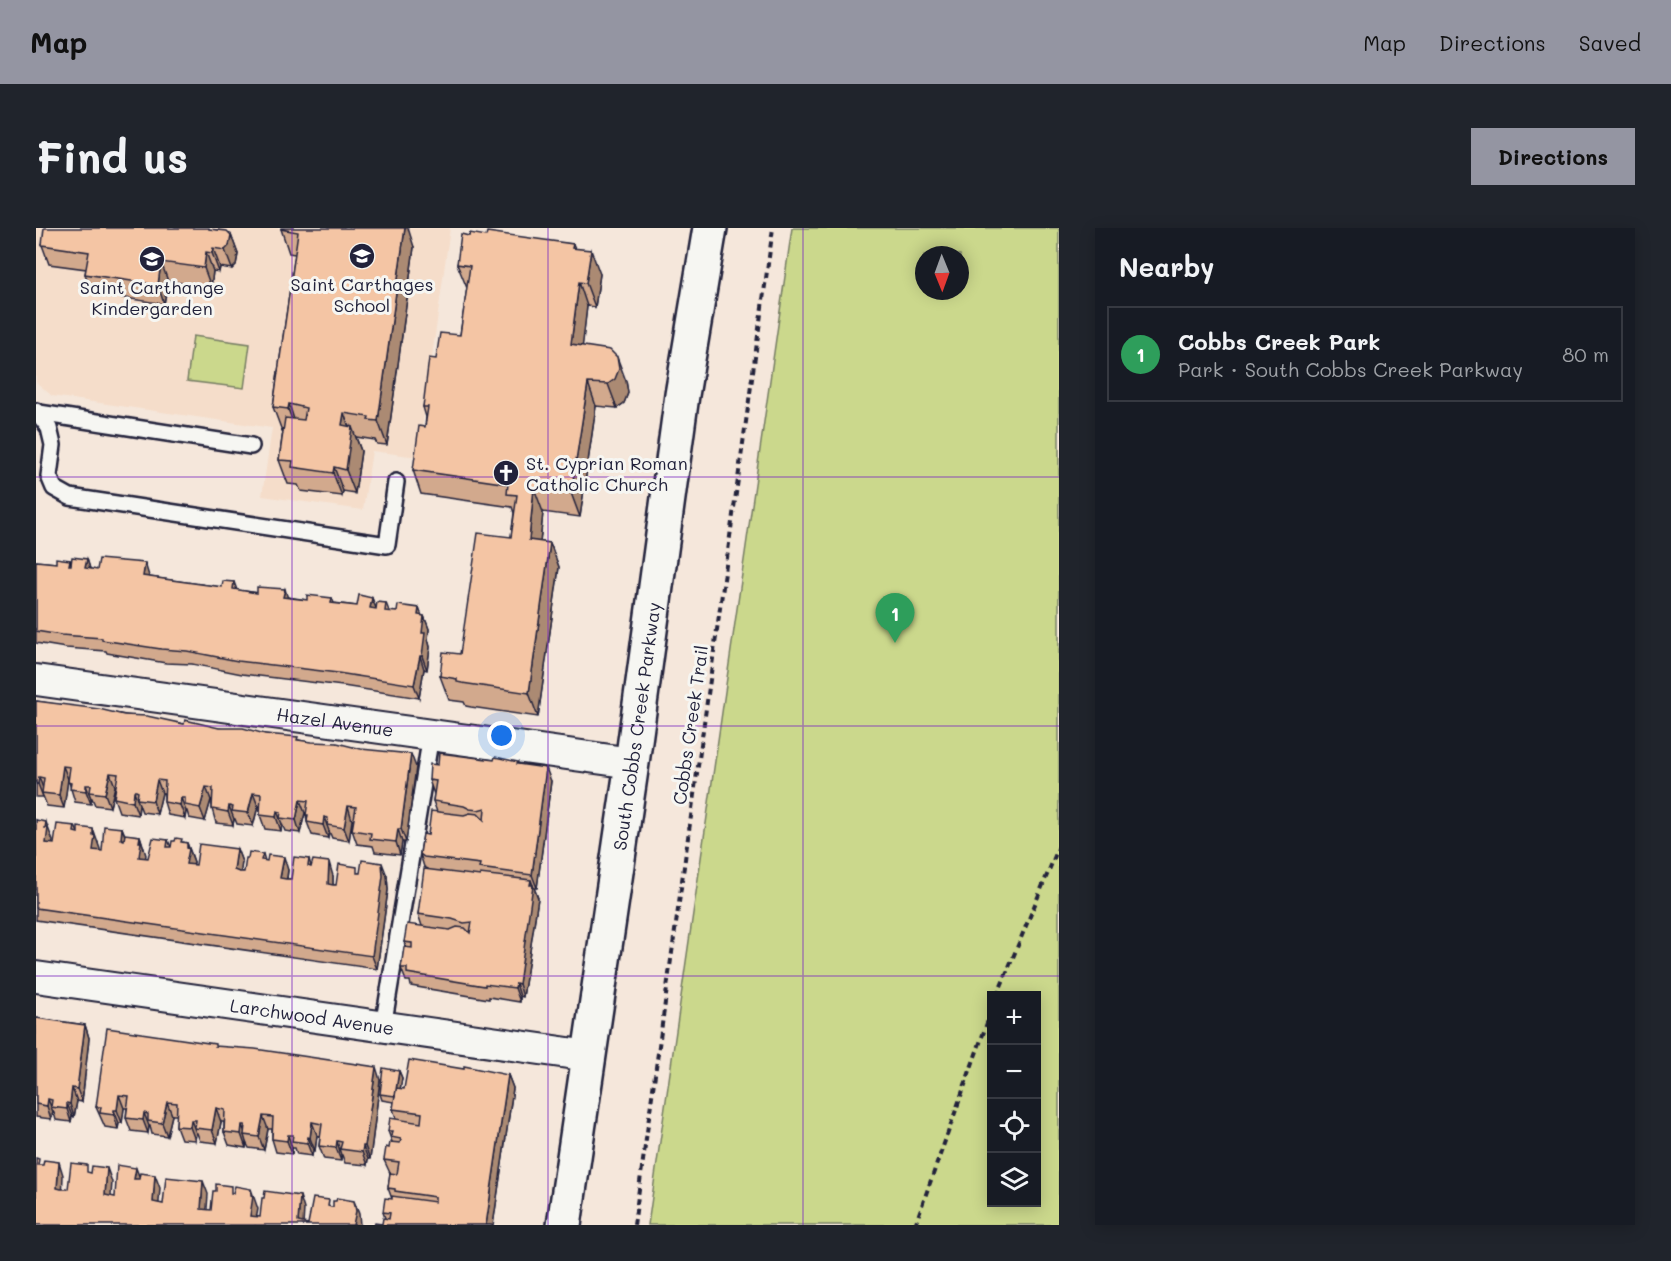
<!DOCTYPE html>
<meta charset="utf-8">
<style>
body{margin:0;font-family:Mali,sans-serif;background:#20242c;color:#f1f3f6}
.controls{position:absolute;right:18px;bottom:18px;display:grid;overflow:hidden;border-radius:0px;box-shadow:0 3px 15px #0003}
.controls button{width:54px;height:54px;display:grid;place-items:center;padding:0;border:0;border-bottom:2px solid #363941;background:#171b24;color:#f1f3f6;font:30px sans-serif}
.compass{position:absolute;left:879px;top:18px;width:54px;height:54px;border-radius:50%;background:#171b24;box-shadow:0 3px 15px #0003;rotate:179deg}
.you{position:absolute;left:466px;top:508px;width:21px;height:21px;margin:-15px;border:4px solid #fff;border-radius:50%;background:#1a73e8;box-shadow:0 0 0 9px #1a73e833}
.badge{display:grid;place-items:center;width:39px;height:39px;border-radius:50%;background:#9495a2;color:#fff;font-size:20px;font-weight:700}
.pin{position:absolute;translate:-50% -50px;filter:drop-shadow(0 2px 3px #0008)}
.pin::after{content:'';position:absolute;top:32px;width:21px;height:18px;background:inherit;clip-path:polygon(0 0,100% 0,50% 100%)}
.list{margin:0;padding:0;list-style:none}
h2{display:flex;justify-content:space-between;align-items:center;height:78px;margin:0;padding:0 24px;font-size:26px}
h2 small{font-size:20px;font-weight:400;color:#9ea1a6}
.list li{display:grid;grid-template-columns:39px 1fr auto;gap:18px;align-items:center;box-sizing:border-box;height:96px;margin:0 12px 12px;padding:0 12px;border:2px solid #363941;border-radius:0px}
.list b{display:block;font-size:22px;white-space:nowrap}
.list p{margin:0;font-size:20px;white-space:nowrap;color:#9ea1a6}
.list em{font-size:20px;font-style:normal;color:#9ea1a6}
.icon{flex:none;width:33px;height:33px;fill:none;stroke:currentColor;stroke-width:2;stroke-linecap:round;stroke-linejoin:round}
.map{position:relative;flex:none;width:1023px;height:997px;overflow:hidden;border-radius:0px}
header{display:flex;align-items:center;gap:36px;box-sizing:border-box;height:84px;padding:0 30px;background:#9495a2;color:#111}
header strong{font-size:28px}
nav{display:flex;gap:33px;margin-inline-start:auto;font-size:21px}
.intro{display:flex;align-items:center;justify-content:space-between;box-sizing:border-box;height:144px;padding:0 36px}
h1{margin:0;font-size:42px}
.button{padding:15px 27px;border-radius:0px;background:#9495a2;color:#111;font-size:21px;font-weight:700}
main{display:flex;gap:36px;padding:0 36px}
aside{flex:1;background:#171b24;border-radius:0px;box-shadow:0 3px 15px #0003}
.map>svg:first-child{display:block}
.built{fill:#f5ddca}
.green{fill:#cbd88c;stroke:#767d64;stroke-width:1.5;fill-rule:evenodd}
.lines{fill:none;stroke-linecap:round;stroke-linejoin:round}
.lane-casing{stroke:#22223b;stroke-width:20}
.street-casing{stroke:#22223b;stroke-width:34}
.primary-casing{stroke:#22223b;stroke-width:38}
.path{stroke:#22223b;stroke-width:4;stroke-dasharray:6 4.5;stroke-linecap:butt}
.lane{stroke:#f6f6f2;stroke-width:15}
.street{stroke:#f6f6f2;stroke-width:30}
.primary{stroke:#f6f6f2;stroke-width:33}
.wall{fill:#d2a98d;stroke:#22223b;stroke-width:1.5}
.shaded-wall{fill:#ab8a73;stroke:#22223b;stroke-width:1.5}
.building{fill:#f4c5a4;stroke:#22223b;stroke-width:1.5}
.grid{fill:none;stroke:#7b2cbf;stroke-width:1.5;stroke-opacity:0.55}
.labels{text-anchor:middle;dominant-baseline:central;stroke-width:6;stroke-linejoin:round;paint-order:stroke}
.poi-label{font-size:18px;fill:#22223b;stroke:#f6f6f2}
.street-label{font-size:18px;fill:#22223b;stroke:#f6f6f2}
</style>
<header>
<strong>Map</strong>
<nav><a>Map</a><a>Directions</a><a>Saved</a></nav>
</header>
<div class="intro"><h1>Find us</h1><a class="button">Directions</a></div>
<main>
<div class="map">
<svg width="1023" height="997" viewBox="0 0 1023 997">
<rect width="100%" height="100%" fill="#f5e7db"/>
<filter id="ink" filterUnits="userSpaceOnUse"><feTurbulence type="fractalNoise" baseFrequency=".0167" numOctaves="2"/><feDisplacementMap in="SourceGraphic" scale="12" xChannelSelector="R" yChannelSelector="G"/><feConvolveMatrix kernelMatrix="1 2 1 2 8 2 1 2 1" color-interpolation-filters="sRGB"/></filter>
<g filter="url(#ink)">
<path class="built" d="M0 0H414L382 229 336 223 327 282 226 268 236 200 16 168 0 154Z"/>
<g class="green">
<path d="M756 0H1023V997H612ZM888 27H924V63H888ZM956 768H1000V974H956Z"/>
<path d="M157 108 214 116 208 160 151 153Z"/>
</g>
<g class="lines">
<g class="lane-casing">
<g id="lane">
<path d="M0 183 13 200 17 217 13 248 18 260 34 269 351 317 360 254"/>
<path d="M3 185 215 218"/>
<path d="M347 799 395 507"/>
</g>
</g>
<g class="street-casing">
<g id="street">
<path id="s1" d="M0 452 596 535"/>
<path id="s2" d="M0 749 553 828"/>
</g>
</g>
<g class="primary-casing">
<g id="primary">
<path id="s3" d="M528 997 596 535 646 167 674 0"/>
</g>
</g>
<g class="path">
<path d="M961 768 1023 618"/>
<path d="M598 997 737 0"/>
<path d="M879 997 956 781"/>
</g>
<use href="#lane" class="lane"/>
<use href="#street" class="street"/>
<use href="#primary" class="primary"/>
</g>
<g class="wall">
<path d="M245 1 378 19 351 217 341 216 339 212 320 209 325 223 319 265 307 263 306 268 265 263 262 257 252 256 243 232 247 203H246L237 179 259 26 253 25Z"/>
<path d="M182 2 195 7 202 26 200 37 196 41 184 39 183 44 177 43 175 59 132 53 128 76 56 65 49 46 50 41 13 36 6 17Z"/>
<path d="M433 8 537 16 539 20 564 46 559 79 551 78 546 118 590 153 592 165 588 175 581 180 560 178 544 289 507 284 504 314 514 315 523 339 502 489 435 479 430 478 428 474 413 472 404 448 424 426 475 309 478 285 476 279 385 266 377 242 389 199 390 189 387 179 400 131 424 107 431 60 421 36Z"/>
<path d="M51 331 54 341 186 359 198 354 201 362 252 369 271 372 296 370 298 375 321 378 336 370 340 381 350 375 353 383 388 388 393 401 392 411 394 419 391 442 388 441 383 470 307 458 206 446 156 436 130 435 71 425 70 423 30 420 0 415V333L20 335 34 332 35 335Z"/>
<path d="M0 473 148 496 229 506 263 512 380 539 370 614H366L364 627 339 624 337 618 321 616 316 602 318 592H316L313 613 296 610 293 603 292 610 276 607 271 594 270 585H269L264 605 249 603 246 596 245 603 229 601 224 587V579L222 578 217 598 201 596 199 591H198L197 597 180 595 176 581V572H175L169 593 153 590 151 583H150L149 590 132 587 128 574V565H126L121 586 106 584 103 576 102 587 83 584 78 570 80 559 79 558 74 579 59 577 56 570H55V576L39 574 32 551 28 580 11 578 7 568V569H0Z"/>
<path d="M483 536 515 553 501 660H498L502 670 487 769 484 768V774L453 769V771L375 758 374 753H370L365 740 370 719 368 714 386 698 382 686 392 641 388 639 384 626 401 584 397 573 398 566 393 552 402 537Z"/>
<path d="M0 592 15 607 16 616H18L39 598 42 605 62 614 63 623H66L86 600 89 607 104 608 108 621 109 630H112L132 612 135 619 147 614 151 615 156 628 158 634 157 637H160L201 621 206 634 204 644H208L227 626 229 633 252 642 251 651H255L273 631 275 638 297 648V657H300L323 645 351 648 352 662 341 741 0 692Z"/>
<path d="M0 790 49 797 53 810 46 874 41 873 38 889 36 888 35 894 20 892 18 885 17 884 15 891 0 889Z"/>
<path d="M180 819 344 852 334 931H332L331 937 309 935 306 927H305V933L288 931 283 918 284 908 281 907 279 923 277 922 276 928 261 926 259 920H256V926L240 924 236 911V901H232L228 922 213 920 210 914V920L193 917 188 904V894H185L181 915 164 913 161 905H160L159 912 145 911 140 898 141 887H136L131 908 116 906 114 898H113L112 905 95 903 90 890 91 880H88L86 895H83L82 901 69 899 60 879Z"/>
<path d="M363 843 366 850 364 861H368L472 847 477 860 457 997H338L346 996 349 990 347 984 356 971 352 960 354 945 348 932 356 914 352 903 360 890 357 881 358 874 346 872 344 866Z"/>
</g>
<g class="shaded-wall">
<path d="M369 0H372L378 19 351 217 342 193Z"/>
<path d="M195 7 202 26 200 37 196 41 189 22Z"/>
<path d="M177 20 184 39 183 44 176 25Z"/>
<path d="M555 22 564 46 559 79 550 55Z"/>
<path d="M170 24 177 43 175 59 168 40Z"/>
<path d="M125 34 132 53 128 76 122 57Z"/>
<path d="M543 54 551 78 544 140 535 116Z"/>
<path d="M581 129 590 153 592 165 588 175 581 180 572 156Z"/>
<path d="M552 155 560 178 544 289 535 265Z"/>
<path d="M253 176 261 200V205L252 181Z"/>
<path d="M308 185 315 205 316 199 325 223 319 265 310 242 306 197Z"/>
<path d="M298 239 307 263 306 268 297 245Z"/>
<path d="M498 260 507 284 502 336 493 312Z"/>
<path d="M514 315 523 339 502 489 493 465Z"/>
<path d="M51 331 55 344 49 340Z"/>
<path d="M109 335 113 348 111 361 107 348Z"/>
<path d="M249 361 253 374 247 369Z"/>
<path d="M336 370 341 383 334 380Z"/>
<path d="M383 380 388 393V388L393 401 392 411 394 419 391 442 386 428V405L382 387Z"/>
<path d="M384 428 388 441 383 470 378 457Z"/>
<path d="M375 526 380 539 370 614 365 601Z"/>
<path d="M27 538 32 551 28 580 23 567Z"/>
<path d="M510 540 515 553 501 660 496 647Z"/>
<path d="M74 545 79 558 74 579 69 566Z"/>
<path d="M3 549 8 563 6 565 7 569 2 556Z"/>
<path d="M121 552 126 565 121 586 117 573Z"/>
<path d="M50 557 55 570V576L50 563Z"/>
<path d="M170 559 175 572 169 593 164 580Z"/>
<path d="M98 563 103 576 102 587 97 574Z"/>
<path d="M217 565 222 578 217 598 212 585Z"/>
<path d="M145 570 150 583 149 590 144 577Z"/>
<path d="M264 572 269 585 264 605 260 592Z"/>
<path d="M193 578 198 591 197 597 192 584Z"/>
<path d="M312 578 316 592 313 613 308 600Z"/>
<path d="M241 583 246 596 245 603 240 589Z"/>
<path d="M288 589 293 603 292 610 287 597Z"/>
<path d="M10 594 17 613 15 628 10 615 9 600Z"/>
<path d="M86 600 91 613 85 611Z"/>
<path d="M57 601 64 621 62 635 57 622Z"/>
<path d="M362 601 366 614 364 627 360 614Z"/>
<path d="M104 608 110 627 107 642 103 629Z"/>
<path d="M151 615 158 634 155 649 150 636Z"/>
<path d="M201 621 206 634 203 656 198 642Z"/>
<path d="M248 629 252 642 249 663 244 650Z"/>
<path d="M293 634 297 648V669L292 656Z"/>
<path d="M346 635 351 648 352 662 341 741 336 728Z"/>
<path d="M495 652 502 670 487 769 483 756Z"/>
<path d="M480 755 484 768V774L479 760Z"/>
<path d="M49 797 53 810 46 874 41 861Z"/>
<path d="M340 839 344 852 334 931 329 918Z"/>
<path d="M363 843 366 850 362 874 359 868Z"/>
<path d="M472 847 477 860 457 997H450Z"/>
<path d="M36 860 41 873 38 889 34 876Z"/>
<path d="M83 867 88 880 86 895 81 882Z"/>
<path d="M12 871 17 884 15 891 11 878Z"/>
<path d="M131 874 136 887 131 908 126 895Z"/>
<path d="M31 875 36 888 35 894 31 881Z"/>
<path d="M180 880 185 894 181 915 176 902Z"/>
<path d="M78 882 83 895 82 901 78 887Z"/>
<path d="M108 885 113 898 112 905 107 892Z"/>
<path d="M227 888 232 901 228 922 223 909Z"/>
<path d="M155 892 160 905 159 912 154 899Z"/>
<path d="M276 894 281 907 279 923 274 910Z"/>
<path d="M206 897 210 907H208L210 914V920L205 906Z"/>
<path d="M252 907 256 920V926L251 913Z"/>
<path d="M272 909 277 922 276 928 271 915Z"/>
<path d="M301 913 305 927V933L300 920Z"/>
<path d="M327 918 332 931 331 937 326 924Z"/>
<path d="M23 934 27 947 26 973 21 960Z"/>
<path d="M71 940 76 954 74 981 69 967Z"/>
<path d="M100 940 105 953 98 951Z"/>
<path d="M119 947 124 960 122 987 117 974Z"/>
<path d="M167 953 172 966 170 994 165 981Z"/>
<path d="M215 961 222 981 219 997 214 988Z"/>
<path d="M264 968 268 981 267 997 262 994Z"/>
<path d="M318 973 323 986 324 997H317Z"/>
</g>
<g class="building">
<path d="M8 0H173V1L191 3 195 7 193 18 189 22 177 20 176 25 170 24 168 40 125 34 122 57 49 46 53 24 6 17Z"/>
<path d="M245 0H369L342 193 332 192 333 189 308 185 306 197 316 199 310 242 298 239 297 245 256 239 257 233 243 232 249 190 268 192 270 180 253 176 252 181 237 179 262 4 245 1Z"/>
<path d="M451 4 537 16 536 20 555 22 550 55 543 54 535 116 574 122 581 129 583 141 579 151 572 156 552 155 535 265 498 260 493 312 514 315 493 465 426 455 421 454V451L404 448 407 424 424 426 442 305 475 309 481 267 471 266 472 256 377 242 383 198 389 199 392 179H387L393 130 400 131 404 105 424 107 434 38 421 36 425 6 433 8 434 5 450 8Z"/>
<path d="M36 329 51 331 49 340 61 342 63 331 109 335 107 348 186 359 187 353 198 354 197 361 221 365V359L249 361 247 369 271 372V367L296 370 295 375 321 378 323 367 336 370 334 380 340 381 341 374 350 375 349 383 361 384 362 377 383 380 382 387 388 388 386 405H389L386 428H384L378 457 302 445 202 433 151 423 125 421 66 412V410L25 407 0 403V333L20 335V330L34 332 33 337H35Z"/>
<path d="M0 473 63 481 88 487 111 488 148 496 149 492 183 500H207L229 506 262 509 261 512 276 514 301 515 325 521 375 526 365 601H362L360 614 334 611 335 605 316 602 320 579 312 578 308 600 291 597 292 590 288 589 287 597 271 594 272 587H270L272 573 264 572 260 592 244 590 245 584 241 583 240 589 224 587 225 566 217 565 212 585 196 583 197 579 193 578 192 584 176 581 177 560 170 559 164 580 149 577V570H145L144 577 128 574 129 553 121 552 117 573 101 571 102 564 100 563H98L97 574 78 570 82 546 74 545 69 566 54 564 55 557H50V563L34 561 35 555 32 554 34 539 27 538 23 567 6 565 8 550 3 549 2 556H0Z"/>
<path d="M403 525 458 532 459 529 482 534 481 536 510 540 496 647 443 640 444 636 388 629 384 626 387 606 392 607 395 583 428 587 434 585 442 586 448 592 449 580 442 582 434 581 428 578 397 573 400 553 393 552 394 536 402 537Z"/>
<path d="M0 592 10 594 9 600H12L10 615 18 616 21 596 39 598 38 604 42 605V599L57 601V607L59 608 57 622 66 623 68 598 86 600 85 611 88 612 89 606 104 608 103 614H105L103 629 112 630 117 610 132 612 131 619H135L136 613H139L140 610 146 611 145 614 151 615V620L153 621 150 636 160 637 163 616 201 621 198 642 203 644H208L210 630H212L213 624 227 626 225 632 231 633 232 627 248 629 244 650 250 651H255L258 629 273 631 272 638 275 639 277 632 293 634 292 656 297 657H300L303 636 321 639V645H324L326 632 346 635 347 648 336 728 0 680Z"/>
<path d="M388 641 444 648V646L495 652 494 657H497L483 756 480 755 479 760 449 756V758L371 745V740H365L368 719 376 720V715L368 714 371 696 414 702 421 699 429 700 434 705 436 694 428 695 416 691 382 686Z"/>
<path d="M0 790 49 797 41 861 36 860 34 876 31 875V881L15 879 16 872 12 871 11 878 0 876Z"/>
<path d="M71 800 179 816V818L219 821 340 839 329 918H327L326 924 304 921 306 914 301 913 300 920 283 918 286 896 276 894 274 910 272 909 271 915 256 913 257 907H252L251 913 236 911 237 889 227 888 223 909 208 907 209 897H206L205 906 188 904 189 882 180 880 176 902 159 900 160 892H155L154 899 140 898 141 875 131 874 126 895 112 893V886L108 885 107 892 90 890 93 868 83 867 81 882H78V887L64 885 65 879H60Z"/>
<path d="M373 832 428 841V838L472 847 450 997H338L339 995 346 996 347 990 353 991 354 985 347 984 349 970 356 971V968L399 974V969L359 963V961L352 960 354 945 361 946 363 934 348 932 350 919 353 920 354 914 364 915 365 911 355 909 356 903H352L354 890 385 895 386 885 357 881 360 860 368 861Z"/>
<path d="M347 840 363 843 359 868 344 866Z"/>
<path d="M0 930 3 931 2 937H7L8 932 23 934 21 960 25 961H32L35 935 51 937V944L55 945 56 938 71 940 69 967 79 969 81 937 100 940 98 951H103L104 945 119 947 117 974 127 976 130 949 167 953 165 981 175 982 177 963H180V956L195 958V965H197L199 958 215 961V967L217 968 214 988 224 989 226 970H228L229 963 264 968 262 994 272 996 277 970 293 972 292 978 295 979H297V973H300L301 970 318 973 320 983 317 997H0Z"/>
</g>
</g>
<path class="grid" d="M256 0V997M512 0V997M767 0V997M0 249H1023M0 498H1023M0 748H1023"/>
<defs>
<g id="school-disc" transform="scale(1.35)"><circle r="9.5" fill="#22223b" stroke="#f6f6f2"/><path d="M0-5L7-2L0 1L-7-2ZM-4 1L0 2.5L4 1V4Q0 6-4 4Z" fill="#fff"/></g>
<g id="church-disc" transform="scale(1.35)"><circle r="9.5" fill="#22223b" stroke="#f6f6f2"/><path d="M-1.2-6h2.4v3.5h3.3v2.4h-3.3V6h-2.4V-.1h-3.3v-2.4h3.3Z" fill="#fff"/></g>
</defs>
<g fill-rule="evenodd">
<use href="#school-disc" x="326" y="28"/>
<use href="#school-disc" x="116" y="31"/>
<use href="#church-disc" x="470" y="245"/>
</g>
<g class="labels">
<g class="poi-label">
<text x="326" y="56">Saint Carthages<tspan x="326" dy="21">School</tspan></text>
<text x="116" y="59">Saint Carthange<tspan x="116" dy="21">Kindergarden</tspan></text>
<text x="490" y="235" text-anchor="start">St. Cyprian Roman<tspan x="490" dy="21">Catholic Church</tspan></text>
</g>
<g class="street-label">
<text stroke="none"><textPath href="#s1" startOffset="302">Hazel Avenue</textPath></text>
<text transform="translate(654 497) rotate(-82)">Cobbs Creek Trail</text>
<text stroke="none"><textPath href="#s3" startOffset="504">South Cobbs Creek Parkway</textPath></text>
<text stroke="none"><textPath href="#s2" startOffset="279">Larchwood Avenue</textPath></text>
</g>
</g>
</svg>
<div class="controls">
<button>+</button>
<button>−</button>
<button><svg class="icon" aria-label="locate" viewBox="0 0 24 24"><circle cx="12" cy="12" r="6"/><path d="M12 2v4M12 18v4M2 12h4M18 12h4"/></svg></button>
<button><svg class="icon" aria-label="layers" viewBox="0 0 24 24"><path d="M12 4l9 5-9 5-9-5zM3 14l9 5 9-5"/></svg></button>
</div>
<svg class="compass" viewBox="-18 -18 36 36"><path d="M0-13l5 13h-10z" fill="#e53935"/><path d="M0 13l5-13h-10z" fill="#9ea1a6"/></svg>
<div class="you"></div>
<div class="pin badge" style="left:859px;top:415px;background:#2e9e5b">1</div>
</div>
<aside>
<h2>Nearby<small></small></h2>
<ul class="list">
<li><span class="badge" style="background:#2e9e5b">1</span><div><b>Cobbs Creek Park</b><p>Park · South Cobbs Creek Parkway</p></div><em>80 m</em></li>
</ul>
</aside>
</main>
